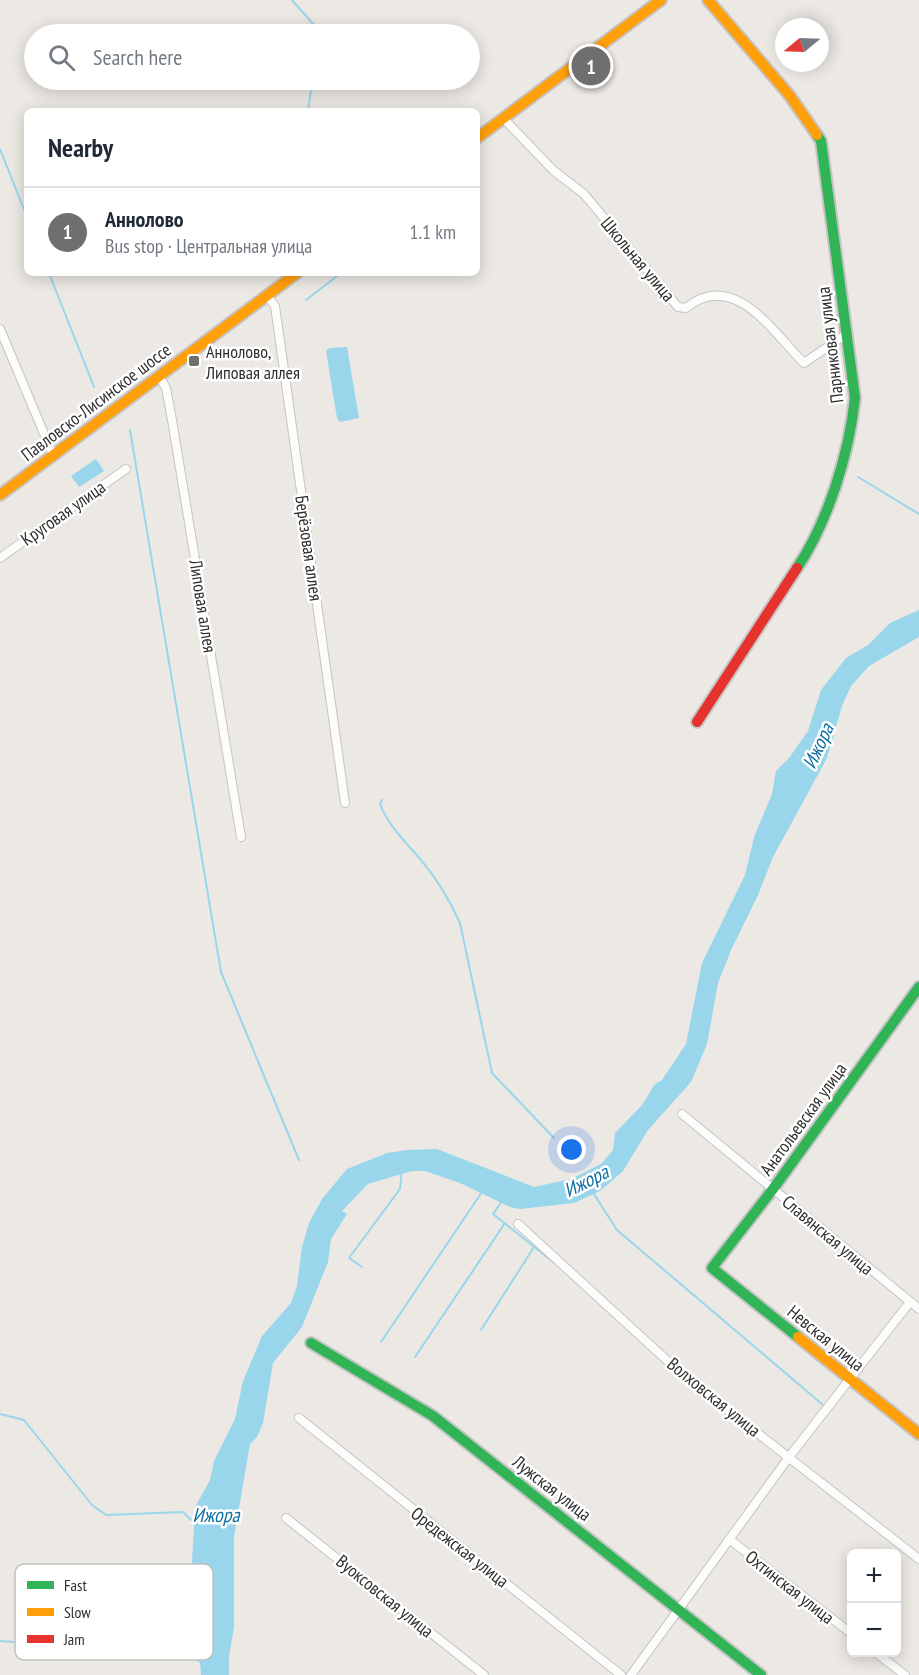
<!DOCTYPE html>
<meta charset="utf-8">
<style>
body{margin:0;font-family:"PT Sans Narrow",sans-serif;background:#f6f6f7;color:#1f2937}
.controls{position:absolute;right:18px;bottom:18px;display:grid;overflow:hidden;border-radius:9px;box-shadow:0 3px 15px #0003}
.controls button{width:54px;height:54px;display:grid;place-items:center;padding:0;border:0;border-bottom:2px solid #e0e1e3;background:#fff;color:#1f2937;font:30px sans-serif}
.compass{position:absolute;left:775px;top:18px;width:54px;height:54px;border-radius:50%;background:#fff;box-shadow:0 3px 15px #0003;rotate:251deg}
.you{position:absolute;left:572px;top:1150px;width:21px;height:21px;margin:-15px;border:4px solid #fff;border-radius:50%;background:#1a73e8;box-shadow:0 0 0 9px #1a73e833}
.badge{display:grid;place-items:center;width:39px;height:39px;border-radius:50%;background:#706f6e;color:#fff;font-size:20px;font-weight:700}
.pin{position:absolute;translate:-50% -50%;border:3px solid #fff;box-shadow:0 2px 6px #0006}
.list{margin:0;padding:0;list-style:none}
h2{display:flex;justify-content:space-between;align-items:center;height:78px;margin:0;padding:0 24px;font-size:26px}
h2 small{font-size:20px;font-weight:400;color:#747a83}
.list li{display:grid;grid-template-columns:39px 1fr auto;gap:18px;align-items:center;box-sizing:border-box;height:90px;padding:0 24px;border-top:2px solid #e0e1e3}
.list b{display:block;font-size:22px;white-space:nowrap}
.list p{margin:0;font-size:20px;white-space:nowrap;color:#747a83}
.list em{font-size:20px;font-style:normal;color:#747a83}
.icon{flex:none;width:33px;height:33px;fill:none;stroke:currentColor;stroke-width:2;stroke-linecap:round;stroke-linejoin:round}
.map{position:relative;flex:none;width:919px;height:1675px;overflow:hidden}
.search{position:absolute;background:#fff;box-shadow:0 3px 15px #0003;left:24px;top:24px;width:456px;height:66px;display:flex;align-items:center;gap:15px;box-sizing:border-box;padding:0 21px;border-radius:33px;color:#747a83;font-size:22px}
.panel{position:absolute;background:#fff;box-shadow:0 3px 15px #0003;left:24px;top:108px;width:456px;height:168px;border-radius:9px}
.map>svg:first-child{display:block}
.water{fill:#99d6ec}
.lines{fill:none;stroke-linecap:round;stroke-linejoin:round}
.stream{stroke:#99d6ec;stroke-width:2}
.street-casing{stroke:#c5c4c5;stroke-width:10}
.fast-casing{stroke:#c5c4c5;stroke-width:14}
.slow-casing{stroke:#c5c4c5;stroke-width:14}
.jam-casing{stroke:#c5c4c5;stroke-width:14}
.street{stroke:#fcfcfb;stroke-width:8}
.fast{stroke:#30b455;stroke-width:10}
.slow{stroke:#ff9f0a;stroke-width:10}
.jam{stroke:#e5322d;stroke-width:10}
.poi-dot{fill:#706f6e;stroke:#fff;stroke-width:2}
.labels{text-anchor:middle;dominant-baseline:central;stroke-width:5;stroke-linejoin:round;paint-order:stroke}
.street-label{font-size:18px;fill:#2e2e2e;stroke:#fff}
.poi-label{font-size:18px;fill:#2e2e2e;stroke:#fff;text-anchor:start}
.water-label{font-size:20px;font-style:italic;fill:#0d6fa3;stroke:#fff}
.key{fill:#fff;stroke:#c0c0c0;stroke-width:1.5}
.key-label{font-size:16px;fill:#2e2e2e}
</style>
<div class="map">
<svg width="919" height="1675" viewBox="0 0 919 1675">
<rect width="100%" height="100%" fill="#ece8e4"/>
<g class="water">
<path d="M347 347 359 418 340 422 337 418 326 351 329 348Z"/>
<path d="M96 459 104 471 79 487 71 476Z"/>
<path d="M919 610V637L869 666 851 686 842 706 827 758 773 857 758 895 732 948 718 983 707 1044 691 1082 648 1130 623 1171 600 1191 574 1203 520 1209 510 1207 460 1183 425 1171H412L368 1184 342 1211 347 1214 331 1239 328 1262 302 1327 273 1363 263 1423 257 1437 250 1444 234 1537V1627L229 1656V1675H201L200 1663 192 1656 141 1651 142 1640 199 1647 191 1580 195 1507 210 1480 214 1461 235 1419 243 1381 262 1336 291 1303 297 1286 302 1247 309 1223 322 1199 347 1169 387 1153 407 1150 437 1149 534 1187 571 1179 601 1164 613 1150 615 1133 642 1105 655 1084 662 1080 686 1044 702 963 745 875 754 837 772 794 776 771 789 758 808 731 821 690 846 658 868 645 890 623Z"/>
</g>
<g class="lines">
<g class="stream">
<path d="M292 0 322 34"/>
<path d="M308 111 311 90 317 80"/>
<path d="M0 149 27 217"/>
<path d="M49 273 94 387"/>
<path d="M306 300 341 273"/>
<path d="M130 430 221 972 299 1160"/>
<path d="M858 477 919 514"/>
<path d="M382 800 380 804C389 827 405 841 421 860 437 879 450 901 460 923L492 1073 554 1138"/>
<path d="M592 1191 617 1230 822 1404"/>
<path d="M502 1201 493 1214 566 1272"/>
<path d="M362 1267 349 1258 400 1189 402 1170"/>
<path d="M481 1330 534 1247"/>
<path d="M381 1342 482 1192"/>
<path d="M415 1357 505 1223"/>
<path d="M0 1414 24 1420 92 1505 106 1515 183 1512 193 1522"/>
<path d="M0 1641 28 1643C55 1619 100 1566 138 1571 156 1574 175 1581 192 1585"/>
</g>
<g class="street-casing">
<g id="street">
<path d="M503 118 554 171 584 194 678 307 686 308C734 268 774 334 804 363L845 335"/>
<path d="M267 296 275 306 345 803"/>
<path d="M0 329 53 455"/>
<path d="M159 376 166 388 172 420 241 837"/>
<path d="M0 558 126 469"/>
<path d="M682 1114 919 1309"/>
<path d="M518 1224 683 1375 919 1559"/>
<path d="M299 1418 621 1675"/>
<path d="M286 1518 484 1675"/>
<path d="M729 1539 852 1634"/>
<path d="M875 1652 905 1675"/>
<path d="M631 1675 789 1457 910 1302"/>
</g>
</g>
<g class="fast-casing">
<g id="fast">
<path d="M797 568C828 522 849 454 855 398L821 141 817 135"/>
<path d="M798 1337 712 1268 773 1189 919 987"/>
<path d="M311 1343 433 1416 761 1675"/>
</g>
</g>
<g class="slow-casing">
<g id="slow">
<path d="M708 0 790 96 817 135"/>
<path d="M477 138 661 0"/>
<path d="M0 495 297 273"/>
<path d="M798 1337 919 1434"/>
</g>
</g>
<g class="jam-casing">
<path id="jam" d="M697 722 797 568"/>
</g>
<use href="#street" class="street"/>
<use href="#fast" class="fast"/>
<use href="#slow" class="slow"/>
<use href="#jam" class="jam"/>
</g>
<rect class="poi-dot" x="188" y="355" width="12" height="12" rx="3"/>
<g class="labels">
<g class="street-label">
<text transform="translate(638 259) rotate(50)">Школьная улица</text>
<text transform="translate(830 345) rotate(-97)">Парниковая улица</text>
<text transform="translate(96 402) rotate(-37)">Павловско-Лисинское шоссе</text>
<text transform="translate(63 513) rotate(-35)">Круговая улица</text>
<text transform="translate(309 548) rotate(82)">Берёзовая аллея</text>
<text transform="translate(203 606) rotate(81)">Липовая аллея</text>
<text transform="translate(803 1119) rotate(-54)">Анатольевская улица</text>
<text transform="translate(828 1235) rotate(40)">Славянская улица</text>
<text transform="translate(826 1338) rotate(39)">Невская улица</text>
<text transform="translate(714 1397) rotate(39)">Волховская улица</text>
<text transform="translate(552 1488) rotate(38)">Лужская улица</text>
<text transform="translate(460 1547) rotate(38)">Оредежская улица</text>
<text transform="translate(790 1587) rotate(38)">Охтинская улица</text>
<text transform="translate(385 1596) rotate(39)">Вуоксовская улица</text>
</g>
<g class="poi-label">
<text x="206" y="351">Аннолово,<tspan x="206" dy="21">Липовая аллея</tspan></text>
</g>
<g class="water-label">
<text transform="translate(818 746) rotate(-65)">Ижора</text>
<text transform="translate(586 1181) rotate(-27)">Ижора</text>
<text x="216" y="1515">Ижора</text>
</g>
</g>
<rect x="15" y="1564" width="198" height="96" rx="9" class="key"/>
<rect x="27" y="1581" width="27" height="8" fill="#30b455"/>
<rect x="27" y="1608" width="27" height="8" fill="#ff9f0a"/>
<rect x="27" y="1635" width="27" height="8" fill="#e5322d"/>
<g class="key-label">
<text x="64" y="1591">Fast</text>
<text x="64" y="1618">Slow</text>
<text x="64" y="1645">Jam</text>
</g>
</svg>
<div class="controls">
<button>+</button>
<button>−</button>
</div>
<svg class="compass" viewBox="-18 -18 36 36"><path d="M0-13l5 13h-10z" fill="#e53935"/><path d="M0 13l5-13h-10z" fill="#747a83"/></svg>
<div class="you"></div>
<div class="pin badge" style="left:591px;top:66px">1</div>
<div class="search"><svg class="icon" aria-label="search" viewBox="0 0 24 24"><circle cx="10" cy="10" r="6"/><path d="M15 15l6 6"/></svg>Search here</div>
<section class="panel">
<h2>Nearby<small></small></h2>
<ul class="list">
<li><span class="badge">1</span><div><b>Аннолово</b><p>Bus stop · Центральная улица</p></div><em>1.1 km</em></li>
</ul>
</section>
</div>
